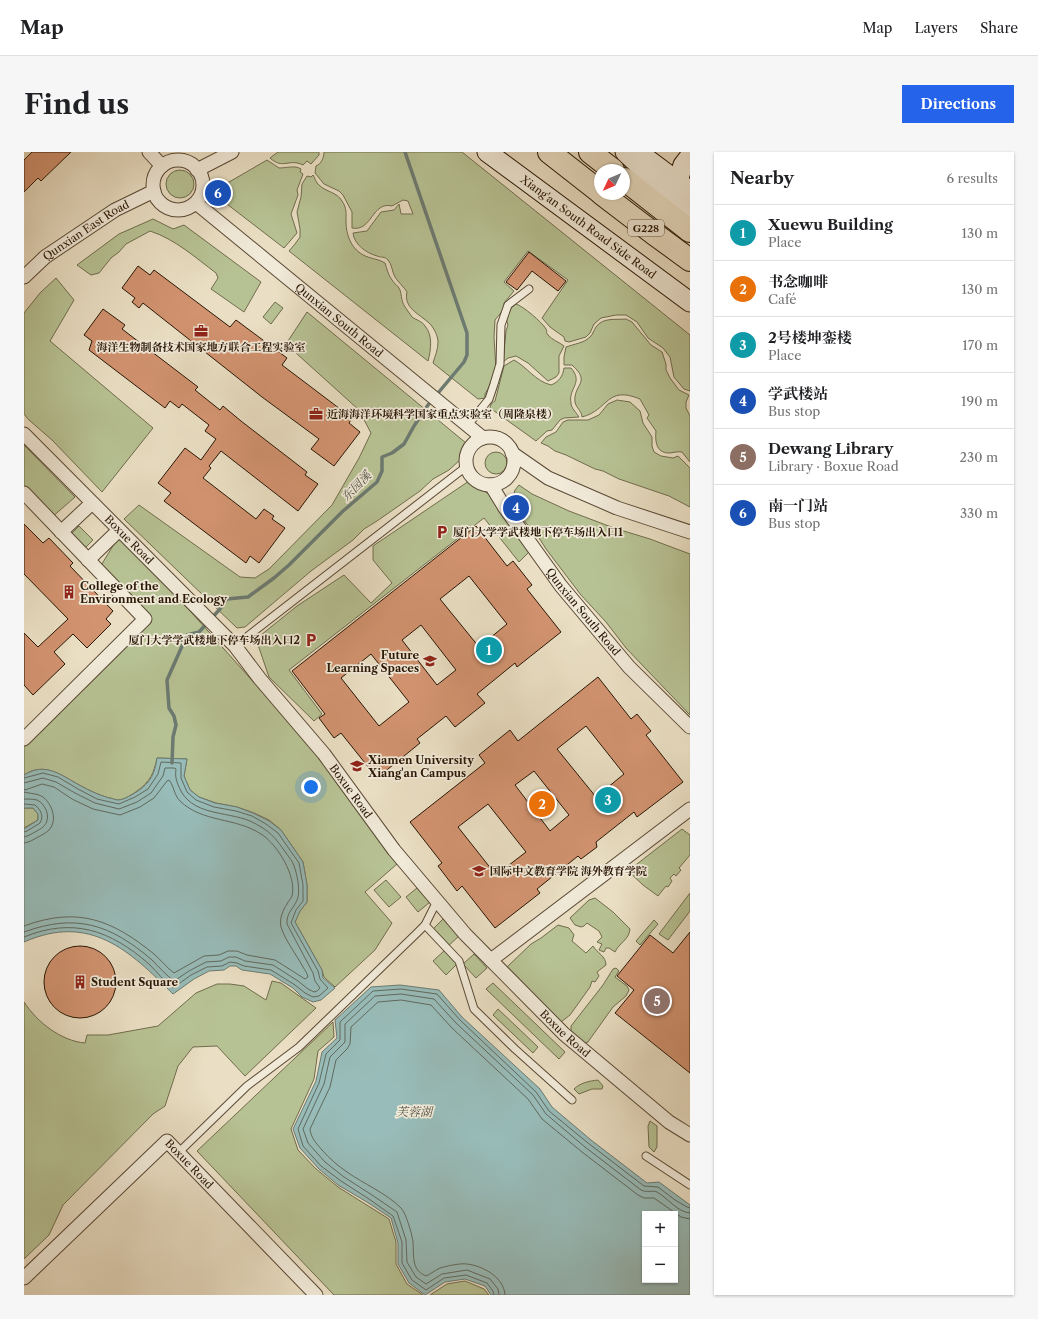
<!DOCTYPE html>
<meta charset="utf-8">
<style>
body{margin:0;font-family:"Libre Caslon Text","Noto Serif SC",serif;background:#f6f6f6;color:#202124}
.controls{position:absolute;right:12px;bottom:12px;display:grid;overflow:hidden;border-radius:0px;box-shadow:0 1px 3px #0004}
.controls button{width:36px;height:36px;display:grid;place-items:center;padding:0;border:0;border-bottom:1px solid #e0e0e0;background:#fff;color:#202124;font:20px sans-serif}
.compass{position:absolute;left:570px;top:12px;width:36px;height:36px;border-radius:50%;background:#fff;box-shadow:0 1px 3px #0004;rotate:226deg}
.you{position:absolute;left:287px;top:635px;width:14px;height:14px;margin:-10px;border:3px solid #fff;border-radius:50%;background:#1a73e8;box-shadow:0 0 0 6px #1a73e833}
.badge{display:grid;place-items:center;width:26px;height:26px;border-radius:50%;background:#2563eb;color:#fff;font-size:13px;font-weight:700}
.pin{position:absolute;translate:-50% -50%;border:2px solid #fff;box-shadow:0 1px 4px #0006}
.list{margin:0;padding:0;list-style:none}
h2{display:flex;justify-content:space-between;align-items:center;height:52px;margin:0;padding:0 16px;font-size:17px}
h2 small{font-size:13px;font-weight:400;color:#757577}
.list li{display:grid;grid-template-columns:26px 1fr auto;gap:12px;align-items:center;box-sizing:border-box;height:56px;padding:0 16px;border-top:1px solid #e0e0e0}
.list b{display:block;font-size:15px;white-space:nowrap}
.list p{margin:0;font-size:13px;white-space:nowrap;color:#757577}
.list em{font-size:13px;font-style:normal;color:#757577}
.map{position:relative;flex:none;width:666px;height:1143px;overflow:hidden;border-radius:0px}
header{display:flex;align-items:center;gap:24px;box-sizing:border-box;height:56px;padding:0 20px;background:#fff;border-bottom:1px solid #e0e0e0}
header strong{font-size:19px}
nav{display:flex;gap:22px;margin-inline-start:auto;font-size:14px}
.intro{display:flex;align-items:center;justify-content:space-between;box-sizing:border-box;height:96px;padding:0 24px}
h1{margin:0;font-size:28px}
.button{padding:10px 18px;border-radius:0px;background:#2563eb;color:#fff;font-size:14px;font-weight:700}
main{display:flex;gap:24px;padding:0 24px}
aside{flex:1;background:#fff;border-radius:0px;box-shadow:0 1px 3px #0004}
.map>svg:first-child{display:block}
.green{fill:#b7c294;stroke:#706c4c}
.water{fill:#98bcb9;stroke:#6c7a71;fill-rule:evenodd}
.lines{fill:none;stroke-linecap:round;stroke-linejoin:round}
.shore{stroke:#60695e;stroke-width:1}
.stream{stroke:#6c7a71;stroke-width:3.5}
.building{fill:#d29370;stroke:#291604;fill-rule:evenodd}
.service-casing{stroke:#594834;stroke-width:9}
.minor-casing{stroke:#594834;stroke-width:15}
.secondary-casing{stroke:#291604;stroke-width:21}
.trunk-casing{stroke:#291604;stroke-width:24}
.service{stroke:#f1ead9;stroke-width:7}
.minor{stroke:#f1ead9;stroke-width:13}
.secondary{stroke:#f1ead9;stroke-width:19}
.trunk{stroke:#eadfc4;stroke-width:22}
.labels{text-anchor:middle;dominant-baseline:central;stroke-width:3.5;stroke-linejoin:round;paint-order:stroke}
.shield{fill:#f1ead9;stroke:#655644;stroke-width:1}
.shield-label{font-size:10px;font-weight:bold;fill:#291604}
.street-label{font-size:11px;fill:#291604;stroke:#f1ead9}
.poi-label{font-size:11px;font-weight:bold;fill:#291604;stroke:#f1ead9;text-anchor:start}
.water-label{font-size:12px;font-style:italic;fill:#505043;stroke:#f1ead9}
</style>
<header>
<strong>Map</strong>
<nav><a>Map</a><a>Layers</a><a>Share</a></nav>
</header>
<div class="intro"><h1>Find us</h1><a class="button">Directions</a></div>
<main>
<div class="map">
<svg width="666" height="1143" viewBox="0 0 666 1143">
<rect width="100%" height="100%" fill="#eadfc4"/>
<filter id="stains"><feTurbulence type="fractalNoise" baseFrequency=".005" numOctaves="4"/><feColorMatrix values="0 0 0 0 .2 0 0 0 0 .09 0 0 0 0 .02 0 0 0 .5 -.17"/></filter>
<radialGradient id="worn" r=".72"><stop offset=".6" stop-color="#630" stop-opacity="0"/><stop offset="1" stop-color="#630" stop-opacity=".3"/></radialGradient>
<g class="green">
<path d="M254 0H295V3L287 12 283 9 279 13C265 6 259 18 246 6Z"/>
<path d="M300 0H438L666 183V239L660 237 650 225 646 205 639 196 624 186 613 170 602 163H592L577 166 570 172 566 181 562 185 545 190 541 189 540 185 526 175 518 166 544 128 504 99 480 130 490 139 480 151V157L471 168 470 185 472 218 468 230 461 242V246L454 247 409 211C411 204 414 198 414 190 414 185 411 178 407 173 398 163 379 157 383 140 380 135 375 131 371 125 368 120 368 112 364 108 360 104 358 106 353 104 342 101 330 92 329 81L343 79 357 60 370 58 375 52 377 62H389L384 49 379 48 368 54C348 49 348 80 328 76V60L319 43 315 39 300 32 291 21 292 14C297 12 300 6 300 0Z"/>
<path d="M243 8 255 16C262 16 271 13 277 17L276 20 279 22 273 38 274 43 267 62 273 81 260 96 199 49C196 44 197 39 200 33Z"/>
<circle cx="156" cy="32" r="14"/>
<path d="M289 23C291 26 292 31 295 33 302 40 313 40 318 49 323 56 322 62 322 70 322 81 326 94 336 101 344 107 353 106 361 111 363 117 364 123 368 128 370 132 374 133 376 138 378 144 377 149 381 155 383 158 386 162 388 165 392 168 398 169 401 174 409 183 407 198 404 209L265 99 271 92 276 85V77L273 60 277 45 278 32 283 24 287 25Z"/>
<path d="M129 67 149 77 160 73 237 130 220 160 187 137 194 126 192 121C172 106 151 87 126 79L102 92 95 100 87 106 75 121 67 123 53 113 95 82Z"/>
<path d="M32 126 50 148 26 189 129 276 78 340 28 288 5 268 0 262V161L16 141Z"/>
<path d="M251 150 259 156 247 172 239 165Z"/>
<path d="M492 152C499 154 518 170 522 177 524 181 521 179 524 183 528 188 535 190 540 194L535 204V221L532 225 524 229 504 211 492 204 484 206 479 210 482 179 484 173 482 166 487 156Z"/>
<path d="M283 160 442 291 437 307 425 318 409 327 396 339 353 369 340 377 329 388 287 419 221 475 213 476 100 367 115 353 216 425 231 426 245 417 308 353 335 306 347 281 335 258 262 192Z"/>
<path d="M602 167 608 170 627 193 638 200 642 212V218L646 226 655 238 665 243 662 250V256L666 264V310L658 300C653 299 649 301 645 301 632 301 631 289 632 279L623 266 625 263 616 247C582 233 585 258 558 265 558 259 552 256 551 250 549 232 568 231 548 213H540V205L542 195C550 192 560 191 566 185 569 182 570 178 572 175 579 165 592 168 602 167Z"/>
<path d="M490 208C503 215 511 229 527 233 535 230 539 224 540 216H547C560 231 544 236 547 251 547 256 552 260 555 265L540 266 536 268 528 278 523 279 512 289 466 256 467 252 471 249 480 214Z"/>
<path d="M593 248 606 250 616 259 619 271 628 285V294L630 300 637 304 649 306 654 304 666 316V355L645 344 595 327 579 319 571 317 542 303 531 299 524 294 517 291 522 285 532 280 539 270 544 268H564L575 263 584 252Z"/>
<path d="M0 293 51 345 27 366 0 337Z"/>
<circle cx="472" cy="311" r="11"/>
<path d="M445 329 466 343 505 400 495 410 460 366 265 518 298 562 290 569 245 525 232 487 273 454 320 423 347 451 368 431 349 408V394Z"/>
<path d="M495 333 508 342 545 359 590 376 626 387 666 402V563L602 496 582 470 557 443 522 397 512 381 502 371 494 359 489 345 491 338Z"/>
<path d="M55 374 69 388 60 397 47 382Z"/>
<path d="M95 384 159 451 299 608 373 712 341 740 368 771 351 798 311 835 300 825 298 818 271 770 276 759 283 750V733L279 710 257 678 245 668 230 661 213 655 192 651 175 645 166 638 160 624 163 607 133 606C130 621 126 630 113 639 109 642 100 648 94 648 91 648 88 646 85 646 75 643 66 639 57 634 38 624 21 609 0 623V594L128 467 76 415Z"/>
<path d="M0 656H9L14 662V668L0 676Z"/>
<path d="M658 677 666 683V703L655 716 657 718 652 724 650 722 646 726 648 729 644 735 642 734 634 744 619 733 604 719Z"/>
<path d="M362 728 377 745 365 755 350 738Z"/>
<path d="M393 736 406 750 394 760 382 745Z"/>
<path d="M666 741V759L644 788 635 782Z"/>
<path d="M571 746 589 760 606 777C605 788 595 791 591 800L585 796H582L580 800 575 798 578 792 573 790 578 785 575 779 563 771 560 774 557 775 551 773 546 766 565 748Z"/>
<path d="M419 767 435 784 423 795 408 778Z"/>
<path d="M630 768 634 772 616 793 612 789Z"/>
<path d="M534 773 545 776 550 783 548 789 562 801 569 794C573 801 582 804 582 813L573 820 575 824 571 830 568 829 566 835 546 863 537 870 489 823 483 815 507 792 517 786Z"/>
<path d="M421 798 433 812 422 823 409 809Z"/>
<path d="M450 802 463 816 452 826 439 812Z"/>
<path d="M592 816 595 819 591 825 603 834 605 838 602 844 589 855 566 887 564 890 560 891 547 881V874L579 833 589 817Z"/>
<path d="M248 829 257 831 292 856 221 924 193 894 169 895 154 914 141 954 129 962 39 1053 25 1083 0 1107V850C13 870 37 889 61 891L63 883H84L134 874 172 841 193 832H206L220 834 242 848Z"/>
<path d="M469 831 541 900 535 907 462 837Z"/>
<path d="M474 857 514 895 509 901 469 863Z"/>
<path d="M309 870 310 885 294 899 290 927 267 977 274 998 291 1016 314 1035 365 1067 372 1090V1112L383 1132 399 1143H310L173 999Z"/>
<path d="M574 928 579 934 578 937H568L555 942 550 937C556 931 565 929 574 928Z"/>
<path d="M626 969 633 974V995L630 1000 625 995 624 974Z"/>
<path d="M441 1129 460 1137 465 1143H406L423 1132Z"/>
</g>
<g class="water">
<path d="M133 606 163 607 160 624 166 638 175 645 191 651 213 655 229 661 245 669 257 678 279 710 283 733V750L276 759 271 770 298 818 299 826 311 836 297 848 289 850 278 845 269 836 246 822 218 818 212 814H206L200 818 185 819 170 827 149 842C105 798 66 761 0 790V677L14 668V662L9 656H0V623C22 609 38 624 57 634 66 639 75 643 85 646 88 646 91 648 94 648 100 648 109 642 114 639 127 630 131 621 133 606Z"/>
<path d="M376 833 415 838 438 865 516 937 528 955 567 988 623 1031 635 1030 666 1053V1143H467L461 1134 441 1127 421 1130 401 1143 385 1131 374 1112V1091L367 1066 343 1050 314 1033 295 1017 276 996 269 977 292 929 298 900 313 886 311 868 347 835ZM621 1062H651V1128H621Z"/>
</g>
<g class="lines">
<g class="shore">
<path d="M0 626 19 621 34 625 54 637 73 647 95 652 111 645 124 637 134 622 137 610 157 611V626L163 640 172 648 190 655 212 659 228 664 242 672 254 681 275 711 279 733V749L272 758 267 771 294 819 296 827 304 836 295 844 289 845 281 841 271 833 247 818 220 814 213 811 206 810 198 814 183 815 167 823 149 836C140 829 133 820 125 812 86 778 49 765 0 785"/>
<path d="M0 631 19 626 32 630 51 641 71 651 95 657 113 650 127 641 139 624 141 616H150L152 617C151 624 152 628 155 635 167 664 202 659 226 669 245 678 251 685 262 701 265 705 269 710 270 714 273 721 277 741 273 748 270 756 262 761 263 772L289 821 291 829 296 836 293 839 290 840 284 837 274 829 249 813 221 809 212 805H205L197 809 182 810 165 819 150 829C142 823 135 815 128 808 86 772 52 761 0 780"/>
<path d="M0 637 1 638 18 632 30 635 48 647 69 657 96 663 116 655 130 646 143 629 145 628C150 634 150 643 156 649 179 671 211 665 237 682 253 692 273 724 268 744 267 747 264 749 263 752 259 758 255 767 257 775 261 788 272 802 279 815 281 818 283 821 284 825L281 827 251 808 223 803 213 799H204L195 803 180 804 150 821C143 816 137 808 130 802 88 768 54 754 0 774"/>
<path d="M0 641 1 640C6 642 13 641 19 645 28 652 34 668 25 678 22 681 18 683 14 685 9 688 6 690 0 691"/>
<path d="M0 647C4 647 9 647 13 648 22 652 28 667 19 675 17 677 14 678 11 680 7 682 5 684 0 685"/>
<path d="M0 652 11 653C17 658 20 664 16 671L3 679 0 680"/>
<path d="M470 1143 469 1139 463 1131 442 1123 420 1126 402 1138 388 1128 378 1111V1090L369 1064 345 1047 317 1029 297 1014 279 994 274 977 295 931 302 902 316 888V870L349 839 377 837 413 842 436 868 512 940 525 959 564 991 620 1034 634 1035 651 1048 663 1055 666 1056"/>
<path d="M475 1143 474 1137 466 1127 443 1118 418 1122 402 1132 392 1125 383 1110 382 1088 373 1060 348 1043 320 1025 301 1010 284 991 279 977 300 932 306 905 321 890V872L351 844 377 842 410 847 432 871 509 943 522 962 561 995 617 1038C623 1041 629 1038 633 1040 644 1046 653 1060 666 1061"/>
<path d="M481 1143C480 1125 459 1114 443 1112 436 1111 423 1114 416 1116 411 1118 407 1122 402 1124 387 1118 390 1104 389 1090 388 1082 382 1061 377 1056 362 1041 340 1032 323 1020 314 1014 305 1006 298 998 292 991 287 986 286 977L306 935 312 908 323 897 326 892 327 875 354 850 377 848 407 853 428 876 504 947 518 967 558 1000 614 1043 620 1046H630L657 1065 666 1067"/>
</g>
<path class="stream" d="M148 611 149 585 152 573 150 564 145 556 143 528 163 483 175 480 196 457 203 447 224 445 250 426 265 413 319 359 353 330 358 319V305L368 301 380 292 390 274 404 253 440 210 443 203V181L381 0"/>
</g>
<g class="building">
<path d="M8 0H47L17 29 14 26 0 40V8Z"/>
<path d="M505 100 542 129 534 139 508 119 493 138 482 130Z"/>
<path d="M114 114 126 123 130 118 206 175 212 168 263 206 258 213 328 266 325 271 336 280 310 314 287 297 295 287 238 245 119 151 115 156 108 150 111 146 98 136Z"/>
<path d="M79 157 101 173 98 177 174 235 171 238 196 258 199 254 217 269 283 320 281 323 294 332 274 359 197 299 185 314 187 316 179 326 232 367 240 357 250 364 248 367 261 376 235 411 226 404 222 411 140 349 147 341 134 331 161 296 177 308 192 287 181 279 185 273 158 252 155 256 146 249 141 256 65 198 68 189 60 183Z"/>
<path d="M0 372 19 391 25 386 49 411 46 414 89 459 82 467 87 472 63 496 49 482 30 500 41 512 9 543 0 533V481L14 495 44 467 0 422Z"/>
<path d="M452 374 483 414 489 409 508 433 503 437 537 480 493 515 491 511 453 542 461 551 431 575 422 564 393 587 396 591 353 626 317 581 310 586 295 566 301 562 268 519ZM445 424 483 472 455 495 416 447ZM397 473 432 518 413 533 378 488ZM347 502 385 550 355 574 317 526Z"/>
<path d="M574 525 607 567 613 562 627 579 622 583 659 630 613 665 610 660 572 690 573 695 557 707 554 704 513 737 516 741 471 776 438 734 433 739 414 714 418 711 386 670 461 611 455 603 486 578 494 589ZM562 574 600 622 572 645 533 597ZM510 619 545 663 526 679 491 633ZM464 652 502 700 472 723 434 675Z"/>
<path d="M666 780V921L591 861 610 838 593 824 626 783 649 801Z"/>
<circle cx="56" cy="830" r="36"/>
</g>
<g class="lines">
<g class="service-casing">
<g id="service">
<path d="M444 273 465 247 470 232 476 212 477 173 484 153 505 137"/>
<path d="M211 494 443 314"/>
<path d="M401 773 435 809 450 857 491 897 548 948"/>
<path d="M154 1001 223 934 275 895 392 782 401 773 413 749"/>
<path d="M622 1004 666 1033"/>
</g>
</g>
<g class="minor-casing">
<g id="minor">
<path d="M125 0 138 14"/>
<circle cx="154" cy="33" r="25"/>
<path d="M173 18 208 0"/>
<path id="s1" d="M172 51 459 286"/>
<path id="s2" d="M0 125 21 105 91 58 130 39"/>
<path id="s3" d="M0 282 211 494 236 527 300 602 370 698 441 782 540 882 645 970 666 983"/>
<circle cx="466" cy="309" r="24"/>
<path d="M488 301 524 326 593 356 666 380"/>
<path id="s4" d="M467 333 481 356 537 434 605 515 666 575"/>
<path d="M0 341 121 467 0 587"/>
<path d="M37 380 68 351"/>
<path d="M64 408 95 378"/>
<path d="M467 808 666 657"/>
<path id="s5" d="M0 1126 143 989 292 1143"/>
</g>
</g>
<g class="secondary-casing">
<g id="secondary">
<path id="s6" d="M463 0 666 150"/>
<path d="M601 0 666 61"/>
<path d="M622 6 666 39"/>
<path d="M654 29 659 13 666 4"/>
</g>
</g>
<g class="trunk-casing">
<g id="trunk">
<path d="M525 0 576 40"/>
<path d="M566 0 589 18"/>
<path d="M600 27 666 79"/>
<path d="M578 42 629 81 666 108"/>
</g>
</g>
<use href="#service" class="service"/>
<use href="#minor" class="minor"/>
<use href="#secondary" class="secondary"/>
<use href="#trunk" class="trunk"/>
</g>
<defs>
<g id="office-bare" transform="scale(1.08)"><path d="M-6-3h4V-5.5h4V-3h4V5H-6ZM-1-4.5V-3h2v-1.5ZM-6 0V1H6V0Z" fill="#8f2418" stroke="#f1ead9" stroke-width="2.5" paint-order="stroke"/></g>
<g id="parking-bare" transform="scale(1.08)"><path d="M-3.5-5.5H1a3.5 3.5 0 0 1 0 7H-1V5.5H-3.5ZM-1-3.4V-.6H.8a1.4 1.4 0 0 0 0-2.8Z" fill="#8f2418" stroke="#f1ead9" stroke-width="2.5" paint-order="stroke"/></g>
<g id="building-bare" transform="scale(1.08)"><path d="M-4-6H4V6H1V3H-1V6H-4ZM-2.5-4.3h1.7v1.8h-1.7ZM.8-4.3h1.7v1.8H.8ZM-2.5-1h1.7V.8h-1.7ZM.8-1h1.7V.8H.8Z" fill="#8f2418" stroke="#f1ead9" stroke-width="2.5" paint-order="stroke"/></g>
<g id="university-bare" transform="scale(1.08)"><path d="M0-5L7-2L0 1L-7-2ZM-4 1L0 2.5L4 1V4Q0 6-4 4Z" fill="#8f2418" stroke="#f1ead9" stroke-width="2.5" paint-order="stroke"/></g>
</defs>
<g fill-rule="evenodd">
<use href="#office-bare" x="177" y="179"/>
<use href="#office-bare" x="292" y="262"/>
<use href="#parking-bare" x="418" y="380"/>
<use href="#building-bare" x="45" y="440"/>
<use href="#parking-bare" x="287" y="488"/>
<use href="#university-bare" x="406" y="509"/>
<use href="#university-bare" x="333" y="614"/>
<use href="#university-bare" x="455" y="719"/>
<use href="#building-bare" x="56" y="830"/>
</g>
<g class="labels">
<rect class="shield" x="604" y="68" width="36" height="16" rx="3"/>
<g class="shield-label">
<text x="622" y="76">G228</text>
</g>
<g class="street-label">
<text stroke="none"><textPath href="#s6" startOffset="126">Xiang'an South Road Side Road</textPath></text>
<text stroke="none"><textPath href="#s2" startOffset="78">Qunxian East Road</textPath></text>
<text stroke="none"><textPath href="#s1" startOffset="185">Qunxian South Road</textPath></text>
<text stroke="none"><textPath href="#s3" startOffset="149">Boxue Road</textPath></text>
<text stroke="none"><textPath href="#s4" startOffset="157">Qunxian South Road</textPath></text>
<text stroke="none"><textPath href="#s3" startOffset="485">Boxue Road</textPath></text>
<text stroke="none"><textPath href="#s3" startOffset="809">Boxue Road</textPath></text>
<text stroke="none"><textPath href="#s5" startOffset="230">Boxue Road</textPath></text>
</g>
<g class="poi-label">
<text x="177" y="195" text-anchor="middle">海洋生物制备技术国家地方联合工程实验室</text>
<text x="303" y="262">近海海洋环境科学国家重点实验室（周隆泉楼）</text>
<text x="429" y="380">厦门大学学武楼地下停车场出入口1</text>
<text x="56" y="434">College of the<tspan x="56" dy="13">Environment and Ecology</tspan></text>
<text x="276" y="488" text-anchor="end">厦门大学学武楼地下停车场出入口2</text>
<text x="395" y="503" text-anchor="end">Future<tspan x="395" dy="13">Learning Spaces</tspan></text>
<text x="344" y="608">Xiamen University<tspan x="344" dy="13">Xiang'an Campus</tspan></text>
<text x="466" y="719">国际中文教育学院 海外教育学院</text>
<text x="67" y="830">Student Square</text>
</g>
<g class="water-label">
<text transform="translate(332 334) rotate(-46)">东园溪</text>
<text x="390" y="959">芙蓉湖</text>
</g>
</g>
<rect width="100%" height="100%" filter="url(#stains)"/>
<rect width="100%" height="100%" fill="url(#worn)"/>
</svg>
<div class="controls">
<button>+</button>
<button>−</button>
</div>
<svg class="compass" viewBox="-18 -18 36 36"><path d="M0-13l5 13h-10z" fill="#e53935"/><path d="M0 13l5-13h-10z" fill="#757577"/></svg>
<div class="you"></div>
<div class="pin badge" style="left:465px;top:498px;background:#0f9aa8">1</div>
<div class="pin badge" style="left:518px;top:652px;background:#e8710a">2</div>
<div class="pin badge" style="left:584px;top:648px;background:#0f9aa8">3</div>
<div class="pin badge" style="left:492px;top:356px;background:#1a4fb4">4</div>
<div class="pin badge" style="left:633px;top:849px;background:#8d6e63">5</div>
<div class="pin badge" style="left:194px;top:41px;background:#1a4fb4">6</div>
</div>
<aside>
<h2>Nearby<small>6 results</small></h2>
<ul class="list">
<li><span class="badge" style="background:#0f9aa8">1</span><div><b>Xuewu Building</b><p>Place</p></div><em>130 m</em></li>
<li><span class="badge" style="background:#e8710a">2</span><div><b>书念咖啡</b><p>Café</p></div><em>130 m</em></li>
<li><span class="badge" style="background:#0f9aa8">3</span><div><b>2号楼坤銮楼</b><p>Place</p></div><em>170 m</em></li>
<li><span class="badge" style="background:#1a4fb4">4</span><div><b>学武楼站</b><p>Bus stop</p></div><em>190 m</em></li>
<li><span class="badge" style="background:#8d6e63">5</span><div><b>Dewang Library</b><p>Library · Boxue Road</p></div><em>230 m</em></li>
<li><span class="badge" style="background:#1a4fb4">6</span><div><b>南一门站</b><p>Bus stop</p></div><em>330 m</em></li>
</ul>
</aside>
</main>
